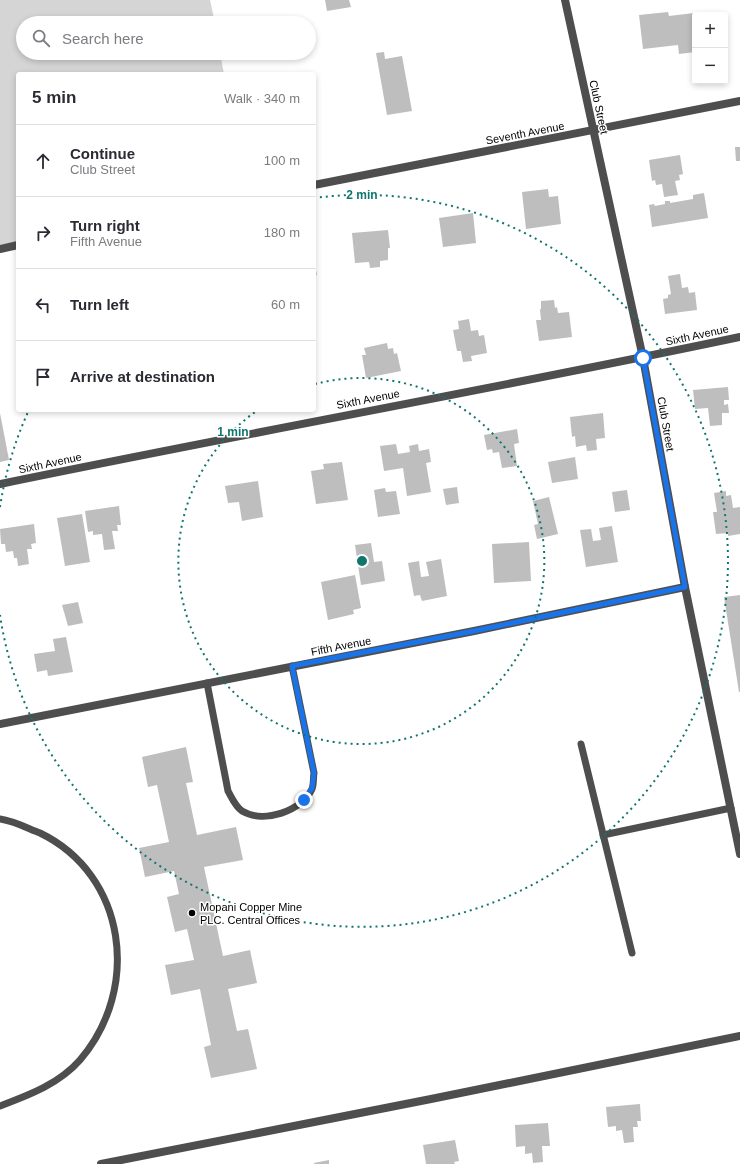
<!DOCTYPE html>
<meta charset="utf-8">
<style>
body{margin:0;font-family:Helvetica,sans-serif;background:#f7f7f7;color:#2b2b33}
.controls{position:absolute;right:12px;top:12px;display:grid;overflow:hidden;border-radius:4px;box-shadow:0 2px 6px #0003}
.controls button{width:36px;height:36px;display:grid;place-items:center;padding:0;border:0;border-bottom:1px solid #e1e1e2;background:#fff;color:#2b2b33;font:20px sans-serif}
.stop{position:absolute;width:12px;height:12px;margin:-9px;border:3px solid #1a73e8;border-radius:50%;background:#fff}
.stop.end{background:#1a73e8;border-color:#fff;box-shadow:0 1px 4px #0008}
.list{margin:0;padding:0;list-style:none}
h2{display:flex;justify-content:space-between;align-items:center;height:52px;margin:0;padding:0 16px;font-size:17px}
h2 small{font-size:13px;font-weight:400;color:#7c7c81}
.list li{display:grid;grid-template-columns:26px 1fr auto;gap:12px;align-items:center;box-sizing:border-box;height:72px;padding:0 16px;border-top:1px solid #e1e1e2}
.list b{display:block;font-size:15px;white-space:nowrap}
.list p{margin:0;font-size:13px;white-space:nowrap;color:#7c7c81}
.list em{font-size:13px;font-style:normal;color:#7c7c81}
.icon{flex:none;width:22px;height:22px;fill:none;stroke:currentColor;stroke-width:2;stroke-linecap:round;stroke-linejoin:round}
.map{position:relative;flex:none;width:740px;height:1164px;overflow:hidden}
.search{position:absolute;background:#fff;box-shadow:0 2px 6px #0003;left:16px;top:16px;width:300px;height:44px;display:flex;align-items:center;gap:10px;box-sizing:border-box;padding:0 14px;border-radius:22px;color:#7c7c81;font-size:15px}
.panel{position:absolute;background:#fff;box-shadow:0 2px 6px #0003;left:16px;top:72px;width:300px;height:340px;border-radius:4px}
.map>svg:first-child{display:block}
.green{fill:#d5d5d5}
.building{fill:#bebebe}
.lines{fill:none;stroke-linecap:round;stroke-linejoin:round}
.lane{stroke:#4e4e4e;stroke-width:7}
.street{stroke:#4e4e4e;stroke-width:8}
.route{stroke:#1a73e8;stroke-width:5}
.ring{fill:none;stroke:#0f766e;stroke-width:2;stroke-dasharray:2 4}
.poi-dot{fill:#000;stroke:#fff;stroke-width:1.5}
.labels{text-anchor:middle;dominant-baseline:central;stroke-width:3;stroke-linejoin:round;paint-order:stroke}
.street-label{font-size:11px;fill:#000;stroke:#fff}
.poi-label{font-size:11px;fill:#000;stroke:#fff;text-anchor:start}
.centre{fill:#0f766e;stroke:#fff;stroke-width:2}
.ring-label{font-size:12px;text-anchor:middle;font-weight:bold;fill:#0f766e;stroke:#fff;stroke-width:3;stroke-linejoin:round;paint-order:stroke}
</style>
<div class="map">
<svg width="740" height="1164" viewBox="0 0 740 1164">
<rect width="100%" height="100%" fill="#fff"/>
<path class="green" d="M0 0H210L215 23H23V53H220L224 74H18V242L0 246Z"/>
<g class="building">
<path d="M325 0H349L351 7 327 11Z"/>
<path d="M668 12 669 16 694 13 695 24V52L679 54 678 45 643 49 639 15Z"/>
<path d="M384 52 385 59 402 56 412 111 387 115 376 53Z"/>
<path d="M735 147H740V161H736Z"/>
<path d="M680 155 683 174 679 175 680 180 675 181 678 195 664 197 662 184 656 185 655 180 652 181 649 160Z"/>
<path d="M548 189 549 197 558 196 561 224 526 229 522 192Z"/>
<path d="M704 193 708 218 652 227 649 205 654 204 655 206 665 204V201H670V203L693 199V195Z"/>
<path d="M473 213 476 243 443 247 439 218Z"/>
<path d="M388 230 390 248H388V260L380 261V267L370 268 369 262 355 263 352 233Z"/>
<path d="M314 261 317 275H314Z"/>
<path d="M680 274 682 288 688 287 689 293 695 292 697 310 665 314 663 299 668 298V295L671 294 668 276Z"/>
<path d="M554 300 555 308 557 307 558 313 569 312 572 337 539 341 536 320H541L540 309H541V301Z"/>
<path d="M469 319 471 331 478 330 479 336 484 335 487 353 471 356 472 361 463 362 461 351H457L453 330 459 329 458 321Z"/>
<path d="M387 343 388 349 393 348 394 354 397 353 401 371 366 378 362 355H366L364 348Z"/>
<path d="M314 380 316 389H314Z"/>
<path d="M728 387 729 400H724V405L728 404 729 413H722V425L710 426 708 408 695 409 693 390Z"/>
<path d="M0 413 9 460 0 462Z"/>
<path d="M603 413 605 438 596 439 597 450 587 451 586 445 576 447 575 436 572 437 570 417Z"/>
<path d="M517 429 519 443 514 444 517 466 502 468 499 452 493 453 492 449 487 450 484 435Z"/>
<path d="M396 444 398 454 410 452 409 446 418 444 419 451 429 449 431 462 426 463 431 492 407 496 403 468 384 471 380 446Z"/>
<path d="M575 457 578 479 552 483 548 462Z"/>
<path d="M342 462 348 500 316 504 311 471 324 469 323 464Z"/>
<path d="M258 481 263 517 242 521 239 502 228 503 225 486Z"/>
<path d="M457 487 459 503 446 505 443 489Z"/>
<path d="M385 488 386 492 396 491 400 514 378 517 374 490Z"/>
<path d="M627 490 630 510 615 512 612 492Z"/>
<path d="M726 491V496L731 495 733 508 740 507V534L728 536V533L716 534 713 512H717L714 493Z"/>
<path d="M549 497 558 534 537 539 534 525 538 524 533 501Z"/>
<path d="M119 506 121 525H117L118 531H112L115 549 104 550 102 534 93 535V531L88 532 85 511Z"/>
<path d="M82 514 90 562 65 566 57 518Z"/>
<path d="M34 524 36 543 31 544 32 549H27L29 564 18 566 17 558H14L13 551 6 552 5 544H1L0 529Z"/>
<path d="M612 526 618 562 586 567 580 530 591 529 593 541 601 540 599 528Z"/>
<path d="M529 542 531 581 494 583 492 544Z"/>
<path d="M371 543 374 562 382 561 385 581 361 585 355 545Z"/>
<path d="M441 559 447 596 422 601 420 595 414 596 408 563 419 561 421 577 429 576 426 562Z"/>
<path d="M355 575 361 608 353 610 354 614 328 620 321 582Z"/>
<path d="M740 595V692H739L724 597Z"/>
<path d="M78 602 83 623 68 626 62 605Z"/>
<path d="M66 637 73 672 48 676 47 670 37 672 34 654 55 651 53 639Z"/>
<path d="M186 747 193 782 186 783 197 835 236 827 243 860 204 867 223 956 250 950 257 983 228 989 237 1031 248 1029 257 1069 211 1078 204 1047 211 1045 200 989 171 995 165 965 194 960 187 929 175 932 167 897 179 894 174 871 145 877 139 848 169 842 157 785 148 787 142 757Z"/>
<path d="M640 1104 641 1121H637L638 1127H633L634 1142 624 1143 622 1130 616 1131V1126L608 1127 606 1107Z"/>
<path d="M548 1123 550 1146H542L543 1162 533 1163 532 1153 525 1154V1146L516 1147 515 1125Z"/>
<path d="M455 1140 459 1161 454 1162 455 1164H426L423 1145Z"/>
<path d="M329 1160V1164H314V1163Z"/>
</g>
<g class="lines">
<g class="lane">
<path d="M207 683 228 791C232 798 235 806 242 811 264 824 302 811 312 789 314 784 313 778 314 773L292 666"/>
<path d="M581 744 632 953"/>
<path d="M0 819C14 821 27 828 40 833 127 875 141 989 80 1060 59 1084 29 1095 0 1106"/>
<path d="M603 835 731 808"/>
</g>
<g class="street">
<path d="M565 0 643 358 685 587 740 854"/>
<path d="M314 185 740 101"/>
<path d="M0 249 18 245"/>
<path d="M0 484C246 433 494 389 740 337"/>
<path d="M0 724 474 631 685 587"/>
<path d="M101 1164 431 1099 740 1036"/>
</g>
</g>
<g class="lines">
<path class="route" d="M304 800 312 788 314 773 292 666 474 631 685 587 643 358"/>
</g>
<g class="ring">
<path d="M315 384A183 183 0 1 1 258 410"/>
<path d="M0 507A366 366 0 0 1 28 412M314 198A366 366 0 1 1 0 615"/>
</g>
<circle class="poi-dot" cx="192" cy="913" r="4"/>
<g class="labels">
<g class="street-label">
<text transform="translate(599 107) rotate(78)">Club Street</text>
<text transform="translate(525 133) rotate(-11)">Seventh Avenue</text>
<text transform="translate(697 335) rotate(-12)">Sixth Avenue</text>
<text transform="translate(368 399) rotate(-11)">Sixth Avenue</text>
<text transform="translate(666 424) rotate(80)">Club Street</text>
<text transform="translate(50 463) rotate(-12)">Sixth Avenue</text>
<text transform="translate(341 646) rotate(-11)">Fifth Avenue</text>
</g>
<g class="poi-label">
<text x="200" y="907">Mopani Copper Mine<tspan x="200" dy="13">PLC. Central Offices</tspan></text>
</g>
</g>
<circle cx="362" cy="561" r="6" class="centre"/>
<g class="ring-label">
<text x="362" y="199">2 min</text>
<text x="233" y="436">1 min</text>
</g>
</svg>
<div class="controls">
<button>+</button>
<button>−</button>
</div>
<div class="stop" style="left:643px;top:358px"></div>
<div class="stop end" style="left:304px;top:800px"></div>
<div class="search"><svg class="icon" aria-label="search" viewBox="0 0 24 24"><circle cx="10" cy="10" r="6"/><path d="M15 15l6 6"/></svg>Search here</div>
<section class="panel">
<h2>5 min<small>Walk · 340 m</small></h2>
<ul class="list">
<li><svg class="icon" aria-label="ahead" viewBox="0 0 24 24"><path d="M12 20V5M6 11l6-6 6 6"/></svg><div><b>Continue</b><p>Club Street</p></div><em>100 m</em></li>
<li><svg class="icon" aria-label="right" viewBox="0 0 24 24"><path d="M7 20v-9h11M14 6l5 5-5 5"/></svg><div><b>Turn right</b><p>Fifth Avenue</p></div><em>180 m</em></li>
<li><svg class="icon" aria-label="left" viewBox="0 0 24 24"><path d="M17 20v-9H6M10 6l-5 5 5 5"/></svg><div><b>Turn left</b></div><em>60 m</em></li>
<li><svg class="icon" aria-label="arrive" viewBox="0 0 24 24"><path d="M6 21V4h12l-3 4 3 4H6"/></svg><div><b>Arrive at destination</b></div></li>
</ul>
</section>
</div>
